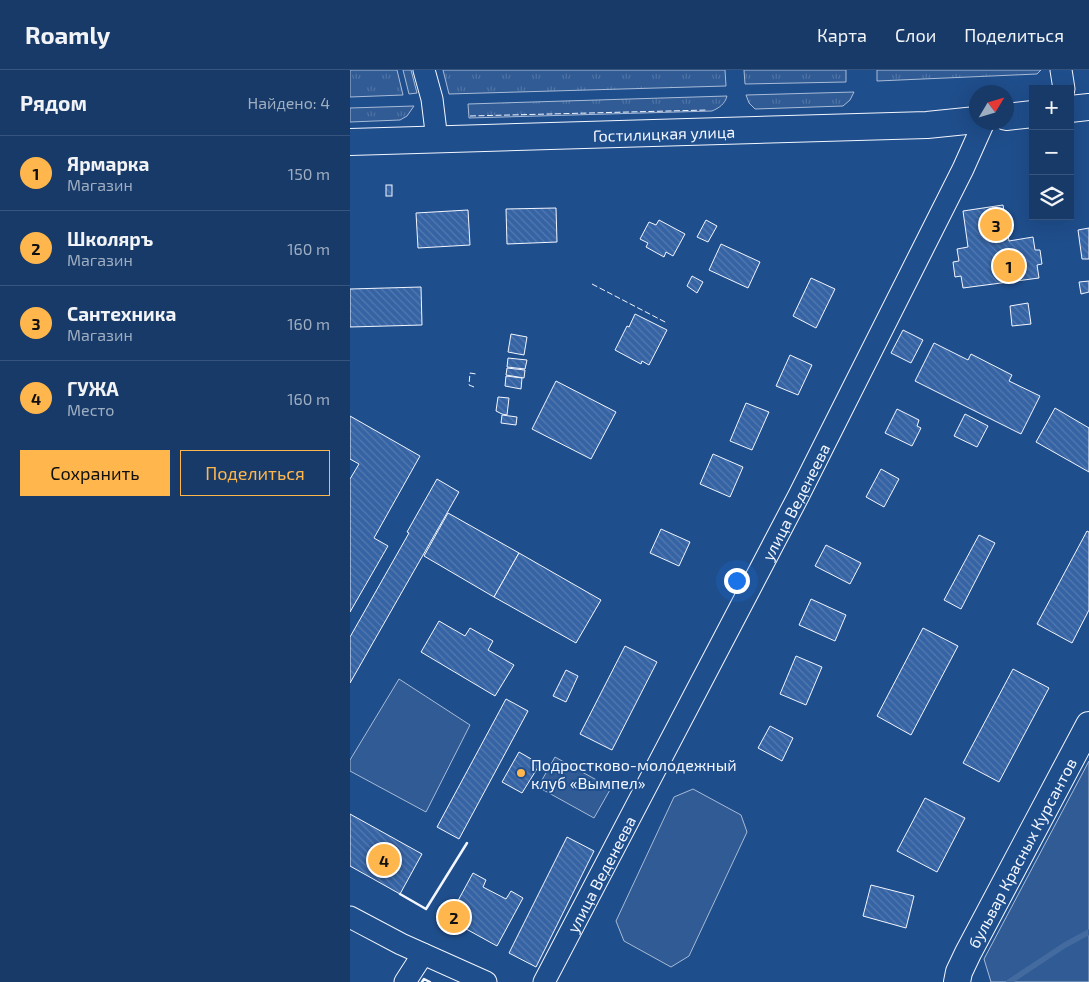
<!DOCTYPE html>
<html lang="ru">
<meta charset="utf-8">
<style>
body{margin:0;font-family:"Exo 2",sans-serif;background:#20416f;color:#f1f3f6}
.controls{position:absolute;right:15px;top:15px;display:grid;overflow:hidden;border-radius:0px;box-shadow:0 5px 20px #0002}
.controls button{width:45px;height:45px;display:grid;place-items:center;padding:0;border:0;border-bottom:1px solid #36547d;background:#173a69;color:#f1f3f6;font:25px sans-serif}
.compass{position:absolute;left:619px;top:15px;width:45px;height:45px;border-radius:50%;background:#173a69;box-shadow:0 5px 20px #0002;rotate:52deg}
.you{position:absolute;left:386px;top:510px;width:18px;height:18px;margin:-12px;border:4px solid #fff;border-radius:50%;background:#1a73e8;box-shadow:0 0 0 8px #1a73e833}
.badge{display:grid;place-items:center;width:32px;height:32px;border-radius:50%;background:#ffb74d;color:#111;font-size:16px;font-weight:700}
.pin{position:absolute;translate:-50% -50%;border:2px solid #fff;box-shadow:0 1px 5px #0006}
.list{margin:0;padding:0;list-style:none}
h2{display:flex;justify-content:space-between;align-items:center;height:65px;margin:0;padding:0 20px;font-size:21px}
h2 small{font-size:16px;font-weight:400;color:#9eadc0}
.list li{display:grid;grid-template-columns:32px 1fr auto;gap:15px;align-items:center;box-sizing:border-box;height:75px;padding:0 20px;border-top:1px solid #36547d}
.list b{display:block;font-size:19px;white-space:nowrap}
.list p{margin:0;font-size:16px;white-space:nowrap;color:#9eadc0}
.list em{font-size:16px;font-style:normal;color:#9eadc0}
.actions{display:flex;gap:10px;padding:15px 20px}
.actions a{flex:1;padding:11px 0;border:1px solid #ffb74d;border-radius:0px;text-align:center;font-size:18px;color:#ffb74d}
.actions .main{background:#ffb74d;color:#111}
.icon{flex:none;width:28px;height:28px;fill:none;stroke:currentColor;stroke-width:2;stroke-linecap:round;stroke-linejoin:round}
.map{position:relative;flex:none;width:739px;height:912px;overflow:hidden}
header{display:flex;align-items:center;gap:30px;box-sizing:border-box;height:70px;padding:0 25px;background:#173a69;border-bottom:1px solid #36547d}
header strong{font-size:24px}
nav{display:flex;gap:28px;margin-inline-start:auto;font-size:18px}
main{display:flex}
aside{flex:1;background:#173a69}
.map>svg:first-child{display:block}
.grass{fill:url(#grass-tufts);stroke:#a8bbd7}
.built{fill:#305b95;stroke:#a8bbd7}
.lines{fill:none;stroke-linecap:round;stroke-linejoin:round}
.stream{stroke:#446ba0;stroke-width:5.5}
.building{fill:url(#building-back-hatch);stroke:#f2f6ff}
.minor-casing{stroke:#f2f6ff;stroke-width:23}
.major-casing{stroke:#f2f6ff;stroke-width:28}
.minor{stroke:#1f4e8c;stroke-width:21}
.major{stroke:#1f4e8c;stroke-width:26}
.fence{stroke:#f2f6ff;stroke-width:1;stroke-dasharray:6 2.5;stroke-linecap:butt}
.wall{stroke:#f2f6ff;stroke-width:2.5}
.poi-dot{fill:#ffb74d;stroke:#1f4e8c;stroke-width:2}
.labels{text-anchor:middle;dominant-baseline:central;stroke-width:4;stroke-linejoin:round;paint-order:stroke}
.street-label{font-size:16px;fill:#f2f6ff;stroke:#1f4e8c}
.poi-label{font-size:16px;fill:#f2f6ff;stroke:#1f4e8c;text-anchor:start}
</style>
<header>
<strong>Roamly</strong>
<nav><a>Карта</a><a>Слои</a><a>Поделиться</a></nav>
</header>
<main>
<aside>
<h2>Рядом<small>Найдено: 4</small></h2>
<ul class="list">
<li><span class="badge">1</span><div><b>Ярмарка</b><p>Магазин</p></div><em>150 m</em></li>
<li><span class="badge">2</span><div><b>Школяръ</b><p>Магазин</p></div><em>160 m</em></li>
<li><span class="badge">3</span><div><b>Сантехника</b><p>Магазин</p></div><em>160 m</em></li>
<li><span class="badge">4</span><div><b>ГУЖА</b><p>Место</p></div><em>160 m</em></li>
</ul>
<div class="actions"><a class="main">Сохранить</a><a>Поделиться</a></div>
</aside>
<div class="map">
<svg width="739" height="912" viewBox="0 0 739 912">
<defs>
<pattern id="grass-tufts" width="24" height="20" patternUnits="userSpaceOnUse" patternTransform="scale(1.25)"><rect width="24" height="20" fill="#305b95"/><path d="M3 7l-1-3M5 7V3M7 7l1-3M15 17l-1-3M17 17v-4M19 17l1-3" fill="none" stroke="#4e73a5"/></pattern>
<pattern id="building-back-hatch" width="6" height="6" patternUnits="userSpaceOnUse" patternTransform="scale(1.25)"><rect width="6" height="6" fill="#3563a3"/><path d="M-1 5l2 2M0 0l6 6M5-1l2 2" fill="none" stroke="#537ab1"/></pattern>
</defs>
<rect width="100%" height="100%" fill="#1f4e8c"/>
<g class="grass">
<path d="M0 0H47L53 25 0 27Z"/>
<path d="M53 0H61L67 23 59 24Z"/>
<path d="M93 0H375L376 16 99 24Z"/>
<path d="M394 0H496V12L395 14Z"/>
<path d="M527 0H691L687 4 527 11Z"/>
<path d="M504 22 500 30 493 36 405 39 399 33 396 25Z"/>
<path d="M377 26C375 34 369 38 362 41L119 48 118 34Z"/>
<path d="M64 36 57 46 50 50 0 52V38Z"/>
</g>
<g class="built">
<path d="M49 609 120 655 76 742 0 701V690Z"/>
<path d="M205 687 261 718 244 748 188 717Z"/>
<path d="M739 691V912H641L634 889Z"/>
<path d="M343 719 391 745 397 762 339 886 321 897 274 871 266 851 324 727Z"/>
</g>
<g class="lines">
<path class="stream" d="M659 912 715 875 739 862"/>
</g>
<g class="building">
<rect x="36" y="115" width="6" height="11"/>
<path d="M653 135 659 171 683 167 685 180H690L692 194 687 195 689 208 613 218 611 206 605 207 603 192 609 191 607 179 618 177 613 141Z"/>
<path d="M206 138 207 172 157 174 156 139Z"/>
<path d="M118 140 120 175 68 178 66 143Z"/>
<path d="M309 150 335 164 323 186 316 182 314 187 296 177 298 173 290 169 299 152 306 155Z"/>
<path d="M356 150 367 156 358 172 347 167Z"/>
<path d="M739 158V189H732L728 160Z"/>
<path d="M371 174 410 192 398 218 359 200Z"/>
<path d="M342 206 353 212 347 223 337 216Z"/>
<path d="M461 208 485 219 466 258 443 246Z"/>
<path d="M739 211V222L731 224 729 212Z"/>
<path d="M71 217 72 255 0 257V219Z"/>
<path d="M678 233 681 254 662 256 660 236Z"/>
<path d="M285 244 317 260 299 295 292 291 291 294 265 280 277 256 279 257Z"/>
<path d="M553 260 573 270 561 293 541 283Z"/>
<path d="M161 264 177 267 174 285 158 282Z"/>
<path d="M584 273 618 290 621 284 662 305 659 311 690 326 671 364 565 311Z"/>
<path d="M440 285 462 295 448 325 426 316Z"/>
<path d="M158 288 177 290 175 299 157 297Z"/>
<path d="M157 298 175 300 174 308 156 305Z"/>
<path d="M156 306 172 308 171 319 155 316Z"/>
<path d="M206 311 266 342 241 389 182 359Z"/>
<path d="M148 327 159 328 157 345 152 344 146 341Z"/>
<path d="M396 333 419 342 402 380 380 371Z"/>
<path d="M705 338 739 358V402L686 372Z"/>
<path d="M547 339 569 350 567 356 571 358 562 376 535 363Z"/>
<path d="M615 344 638 356 627 377 604 366Z"/>
<path d="M152 345 167 347 166 355 151 353Z"/>
<path d="M0 346 70 386 24 468 38 476 0 542V409L9 394 0 389Z"/>
<path d="M363 384 393 397 380 427 350 414Z"/>
<path d="M531 399 549 409 534 437 516 427Z"/>
<path d="M87 409 109 422 0 613V567L59 463 57 462Z"/>
<path d="M98 443 169 483 144 527 74 486Z"/>
<path d="M311 459 340 472 329 496 300 483Z"/>
<path d="M737 461 739 462V540L722 573 687 554Z"/>
<path d="M629 465 645 473 611 539 594 530Z"/>
<path d="M476 475 511 493 500 514 465 496Z"/>
<path d="M169 483 251 530 226 573 144 527Z"/>
<path d="M461 529 496 545 485 571 449 555Z"/>
<path d="M89 551 115 566 120 558 143 571 138 580 164 595 145 626 71 582Z"/>
<path d="M573 558 608 576 561 665 527 646Z"/>
<path d="M275 576 307 592 262 680 230 664Z"/>
<path d="M446 586 472 597 456 635 430 624Z"/>
<path d="M663 599 699 618 649 712 613 693Z"/>
<path d="M216 600 228 606 216 632 203 626Z"/>
<path d="M156 629 178 641 109 769 87 757Z"/>
<path d="M420 656 443 668 432 691 408 678Z"/>
<path d="M169 682 190 694 172 723 152 712Z"/>
<path d="M575 728 615 748 587 802 547 781Z"/>
<path d="M0 744 72 784 50 824 0 796Z"/>
<path d="M217 767 244 781 186 897 159 883Z"/>
<path d="M123 803 136 810 133 817 156 829 161 821 173 828 147 876 98 849Z"/>
<path d="M521 815 564 826 556 858 513 846Z"/>
</g>
<g class="lines">
<g class="minor-casing">
<g id="minor">
<path d="M74 0 82 29 87 70"/>
<path d="M711 0 714 19"/>
<path d="M0 847 51 874 136 912"/>
<path d="M55 912 73 884"/>
<path id="s1" d="M194 912 449 425 613 99 634 52"/>
</g>
</g>
<g class="major-casing">
<g id="major">
<path d="M720 39 739 37"/>
<path d="M656 47 683 44"/>
<path id="s2" d="M0 72 577 55 626 50"/>
<path id="s3" d="M607 912 609 902 618 883 739 655"/>
</g>
</g>
<use href="#minor" class="minor"/>
<use href="#major" class="major"/>
<g class="fence">
<path d="M120 46 358 40"/>
<path d="M242 214 317 253"/>
<path d="M124 317 119 315 120 303 126 304"/>
</g>
<g class="wall">
<path d="M50 824 76 839 117 773"/>
<path d="M72 912 74 909 80 912"/>
</g>
</g>
<circle class="poi-dot" cx="171" cy="703" r="5"/>
<g class="labels">
<g class="street-label">
<text stroke="none"><textPath href="#s2" startOffset="314">Гостилицкая улица</textPath></text>
<text stroke="none"><textPath href="#s1" startOffset="542">улица Веденеева</textPath></text>
<text stroke="none"><textPath href="#s3" startOffset="145">бульвар Красных Курсантов</textPath></text>
<text stroke="none"><textPath href="#s1" startOffset="122">улица Веденеева</textPath></text>
</g>
<g class="poi-label">
<text x="181" y="694">Подростково-молодежный<tspan x="181" dy="18">клуб «Вымпел»</tspan></text>
</g>
</g>
</svg>
<div class="controls">
<button>+</button>
<button>−</button>
<button><svg class="icon" aria-label="layers" viewBox="0 0 24 24"><path d="M12 4l9 5-9 5-9-5zM3 14l9 5 9-5"/></svg></button>
</div>
<svg class="compass" viewBox="-18 -18 36 36"><path d="M0-13l5 13h-10z" fill="#e53935"/><path d="M0 13l5-13h-10z" fill="#9eadc0"/></svg>
<div class="you"></div>
<div class="pin badge" style="left:659px;top:196px">1</div>
<div class="pin badge" style="left:104px;top:847px">2</div>
<div class="pin badge" style="left:646px;top:155px">3</div>
<div class="pin badge" style="left:34px;top:790px">4</div>
</div>
</main>
